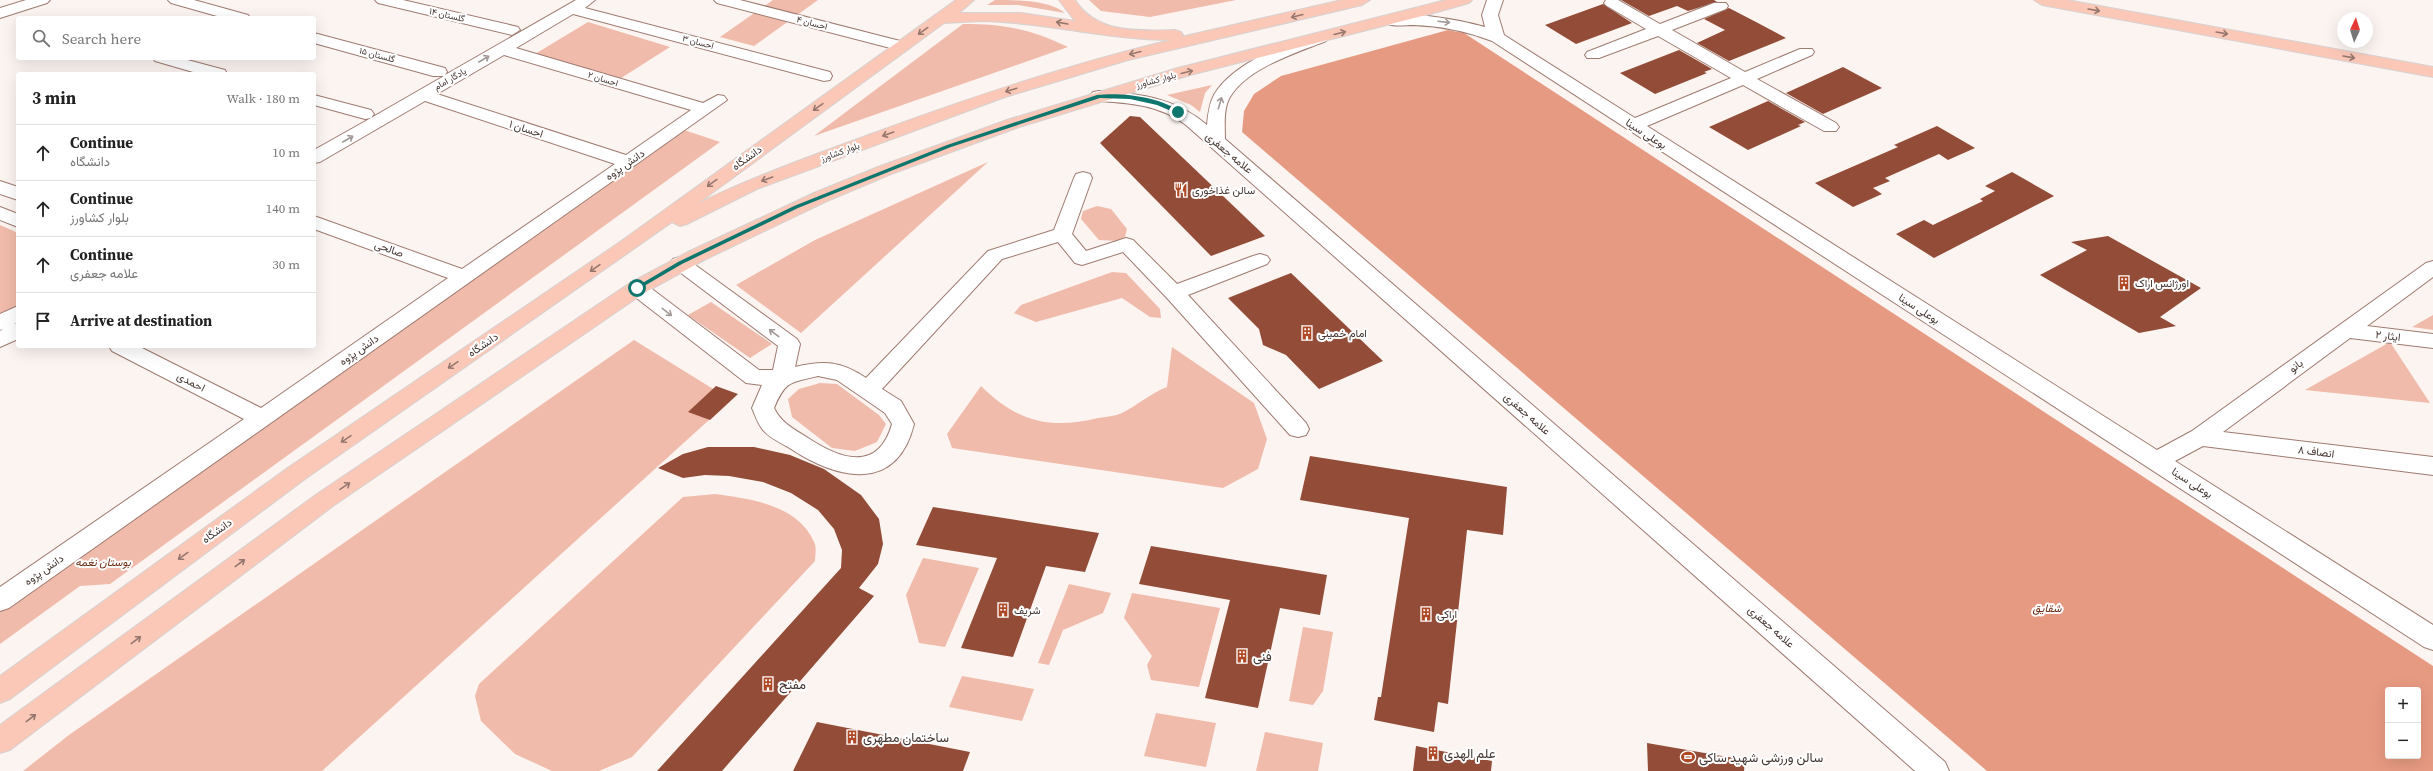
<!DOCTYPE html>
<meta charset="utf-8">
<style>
body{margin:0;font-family:"Source Serif 4",Vazirmatn,serif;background:#f6f6f6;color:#222}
.controls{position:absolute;right:12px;bottom:12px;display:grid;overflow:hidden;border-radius:4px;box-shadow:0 4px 16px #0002}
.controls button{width:36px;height:36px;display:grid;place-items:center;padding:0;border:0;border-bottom:1px solid #e0e0e0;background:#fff;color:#222;font:20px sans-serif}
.compass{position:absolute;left:2337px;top:12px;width:36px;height:36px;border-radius:50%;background:#fff;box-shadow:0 4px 16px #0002;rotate:4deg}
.stop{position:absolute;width:12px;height:12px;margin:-9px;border:3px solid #0f766e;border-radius:50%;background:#fff}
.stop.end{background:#0f766e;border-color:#fff;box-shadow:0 1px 4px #0008}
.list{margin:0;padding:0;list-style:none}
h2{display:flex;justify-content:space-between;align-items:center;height:52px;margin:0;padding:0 16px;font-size:17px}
h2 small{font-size:13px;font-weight:400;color:#767676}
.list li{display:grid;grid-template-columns:26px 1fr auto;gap:12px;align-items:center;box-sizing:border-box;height:56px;padding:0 16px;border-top:1px solid #e0e0e0}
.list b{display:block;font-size:15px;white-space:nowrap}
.list p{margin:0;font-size:13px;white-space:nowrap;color:#767676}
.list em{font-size:13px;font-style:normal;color:#767676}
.icon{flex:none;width:22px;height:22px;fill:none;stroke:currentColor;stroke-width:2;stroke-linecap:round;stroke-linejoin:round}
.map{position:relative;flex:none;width:2433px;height:771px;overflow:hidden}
.search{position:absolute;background:#fff;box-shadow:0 4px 16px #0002;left:16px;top:16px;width:300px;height:44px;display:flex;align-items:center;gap:10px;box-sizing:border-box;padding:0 14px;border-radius:4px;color:#767676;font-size:15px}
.panel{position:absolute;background:#fff;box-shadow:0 4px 16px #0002;left:16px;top:72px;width:300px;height:276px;border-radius:4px}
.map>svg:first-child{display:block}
.green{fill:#f0bbab}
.forest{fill:#e79a82;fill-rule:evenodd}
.building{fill:#924c37}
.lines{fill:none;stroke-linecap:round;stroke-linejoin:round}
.minor-casing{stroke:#9e7b70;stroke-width:2}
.major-casing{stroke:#d6d2d1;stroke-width:2}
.minor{fill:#fff;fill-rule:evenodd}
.major{fill:#fbc8b8;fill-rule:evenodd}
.oneway{stroke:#96776d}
.oneway2{stroke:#a19a97}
.route{fill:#0f766e}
.labels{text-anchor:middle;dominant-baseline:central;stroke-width:4;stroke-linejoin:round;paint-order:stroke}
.far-street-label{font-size:9px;fill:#43342f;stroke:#fff}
.street-label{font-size:11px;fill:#43342f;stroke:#fff}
.poi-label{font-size:11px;fill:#43342f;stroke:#fff;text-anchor:start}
.park-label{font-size:11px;font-style:italic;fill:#6d2911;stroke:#fff}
.near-poi-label{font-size:13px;fill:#43342f;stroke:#fff;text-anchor:start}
</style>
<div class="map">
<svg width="2433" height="771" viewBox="0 0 2433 771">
<rect width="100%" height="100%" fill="#fcf4f1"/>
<g class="green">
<path d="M773 0H818L754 46 720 37Z"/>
<path d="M995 0C1018 0 1049 0 1065 13L1018 5H987Z"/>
<path d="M1089 0H1236L1150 17 1101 11Z"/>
<path d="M588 22 670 47 618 80 535 54Z"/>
<path d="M963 24C1005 24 1030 29 1068 47L814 136Z"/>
<path d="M1212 85 1205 93 1200 112 1191 105 1167 95Z"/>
<path d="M684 130 720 142 110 584 80 586 0 644V608Z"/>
<path d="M988 162 801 333 736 285 815 240Z"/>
<path d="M1097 206 1111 209 1127 229 1125 237 1116 241 1099 240 1081 219 1083 211Z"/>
<path d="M0 225 18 233V305L0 315Z"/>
<path d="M1112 272 1126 273 1160 309 1161 318 1150 317 1122 298 1036 322 1014 313 1021 305Z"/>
<path d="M711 302 772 344 750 358 688 315Z"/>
<path d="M2433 315V330L2412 327Z"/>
<path d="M634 340 731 400 322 771H23L69 735Z"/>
<path d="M2390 342 2430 403 2305 390Z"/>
<path d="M1172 347 1254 403 1267 439 1258 469 1223 488 952 448 947 434 981 386C1016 421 1050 430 1098 418 1106 417 1115 416 1122 413 1138 405 1151 393 1167 387Z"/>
<path d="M820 383 837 384 879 415 886 424 877 442 855 451 832 448 792 417 788 399 799 389Z"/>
<path d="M715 494C751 499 798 505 814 542 817 547 815 555 815 561L632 757 599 771H552L515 754 481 721 475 696 479 684 683 497Z"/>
<path d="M923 558 979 568 945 647 919 643 906 595Z"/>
<path d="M1069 584 1111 593 1103 613 1063 630 1049 665 1038 663Z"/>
<path d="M1132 593 1220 608 1199 687 1151 680 1147 665 1152 656 1124 618Z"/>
<path d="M1303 627 1333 632 1323 691 1313 705 1289 701Z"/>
<path d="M962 676 1034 689 1022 721 949 707Z"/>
<path d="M1156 713 1216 723 1206 767 1144 756Z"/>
<path d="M1265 732 1323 743 1318 771H1256Z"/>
</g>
<path class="forest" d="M1448 30 1464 33 2433 666V771H1987L1242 132 1244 111 1254 94 1281 76ZM2388 690H2418V756H2388Z"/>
<g class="building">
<path d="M1621 0H1714L1717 2 1688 11 1677 6 1649 16Z"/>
<path d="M1603 4 1632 23 1576 44 1545 25Z"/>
<path d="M1729 8 1756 22 1786 38 1729 61 1697 43 1725 30 1704 19Z"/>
<path d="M1679 50 1712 69 1704 72 1707 73 1655 94 1620 73Z"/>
<path d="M1843 67 1882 88 1823 114 1786 93Z"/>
<path d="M1768 101 1805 122 1798 125 1801 126 1748 150 1709 127Z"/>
<path d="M1130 116 1140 117 1265 236 1211 256 1100 143Z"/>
<path d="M1937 126 1975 148 1948 160 1939 154 1885 178 1890 181 1873 188 1882 194 1853 207 1815 183 1898 147 1894 145Z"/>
<path d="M2012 172 2054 196 1934 258 1896 234 1924 220 1933 225 1983 201 1980 199 1995 191 1985 186Z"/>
<path d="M2108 236 2201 288 2160 317 2176 326 2139 333 2040 275 2087 250 2071 242Z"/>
<path d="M1291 273 1383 361 1319 389 1286 355 1263 345 1259 329 1228 298Z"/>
<path d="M716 386 738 394 710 420 688 412Z"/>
<path d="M708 447H754L790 455 824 469 861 495 879 519 883 544 878 564 859 588 874 596 722 771H657L841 568 842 550 834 529 818 510 791 493 763 482 729 476 705 475 683 478 658 468 683 454Z"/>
<path d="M1310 456 1507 487 1503 535 1467 530 1448 704 1438 702 1434 732 1374 720 1378 697H1381L1409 518 1300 500Z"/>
<path d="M933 507 1099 533 1085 572 1046 566 1013 657 961 648 997 558 916 545Z"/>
<path d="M1151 546 1327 575 1320 615 1280 608 1258 708 1205 698 1230 600 1139 584Z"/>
<path d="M817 722 970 752 963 771H793Z"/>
<path d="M1647 743 1745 760 1744 771H1648Z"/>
<path d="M1416 746 1492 761 1491 771H1413Z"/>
</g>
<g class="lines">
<g class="minor-casing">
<g id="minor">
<path d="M26 0H50L47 3 0 18V8Z"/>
<path d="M168 0H194L248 15 250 18H224L171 3Z"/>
<path d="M375 0H403L518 27 520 30 512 35 378 3Z"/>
<path d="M576 0H595L585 8 830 72 832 76 830 80 824 81 573 14 516 48 703 103 718 95 724 96 727 100 9 608 0 611V587L244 419 112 351 109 346H138L261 408 448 278 314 229V216L462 269 615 164 425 101 320 162 314 163V150L371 118 365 119 314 105V95L371 110 374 114 371 118 444 76H433L314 43V33L445 68 447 72 445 75ZM504 55 691 110 626 155 437 94Z"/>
<path d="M714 0H740L908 43 910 46 908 49 902 51 717 3Z"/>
<path d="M1487 0H1503L1498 15 1504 35 1635 118 1731 78 1658 36 1599 58H1587L1585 55 1587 52 1646 29 1607 6 1604 3 1606 0H1618L1660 24 1714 3H1726L1728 6 1726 9 1672 30 1745 72 1800 49H1812L1814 52 1812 55 1757 79 1836 123 1839 127 1836 131H1824L1743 85 1647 126 2157 450 2192 431 2426 263 2433 261V277L2367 326 2433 334V348L2350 338 2223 432 2433 457V475L2203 446 2175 461 2433 625V650L2424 647 1492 41C1466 31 1441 26 1413 25 1404 25 1388 28 1383 20 1393 6 1469 22 1485 27L1482 15Z"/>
<path d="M1320 33 1326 35 1328 38 1326 41C1296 53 1247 68 1230 97 1223 109 1225 126 1225 139L1945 762 1949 771H1915L1186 125C1160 105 1131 103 1099 101L1093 100 1090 96 1093 92 1099 91C1141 94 1174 97 1207 125 1208 115 1209 104 1214 95 1232 64 1286 42 1320 33Z"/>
<path d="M153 58H180L225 70 227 74H200L155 61Z"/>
<path d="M1083 172 1090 174 1092 178 1072 234 1086 251 1126 238 1133 240 1177 284 1253 256 1260 254 1267 256 1270 260 1267 264 1188 295 1306 423 1309 429 1306 435 1298 437 1290 435 1167 298 1123 252 1082 265 1075 263 1058 242 1002 259 882 389 901 401 914 424C897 493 838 480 791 449 782 443 769 438 763 430 758 424 755 415 752 408L762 385 746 383 630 293 627 288 630 283 637 281 644 283 759 370H773L778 346 673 267 670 263 673 259 680 257 687 259 797 339 800 344 795 367C824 360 841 361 866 378L988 251 1054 230 1074 178 1076 174ZM818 376 837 380 885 413 892 424C878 473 840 459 808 438 794 429 781 423 774 408 786 380 790 383 818 376Z"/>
<path d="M0 181 18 187V200L0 194Z"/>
<path d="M0 207 18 214V227L0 220Z"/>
<path d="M18 306V322L14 324 18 323V339L0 347V331L3 329 0 330V314Z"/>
</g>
</g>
<g class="major-casing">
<g id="major">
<path d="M956 0H974L959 13H1021L1075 21 1059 0H1075C1097 34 1138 31 1175 30L1181 32 1183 35 1181 37 1342 0H1370L1362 5 1128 60 1005 97 757 189 687 224 680 226 672 222 305 479 10 699 0 703V676L289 467 620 242ZM982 21C1046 22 1107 40 1171 40 1070 64 972 97 874 133 814 155 754 176 697 204L944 23Z"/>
<path d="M1446 0H1472L1469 3 1430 14 1190 75 1019 127 891 174 827 201 704 260 644 293 333 506 10 750 0 753V725L317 494 630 283 690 251 814 193 878 167 1007 120 1178 68Z"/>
<path d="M2034 0H2067L2433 67V77L2042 5Z"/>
</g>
</g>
<use href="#minor" class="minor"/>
<use href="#major" class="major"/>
</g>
<defs><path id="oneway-shaft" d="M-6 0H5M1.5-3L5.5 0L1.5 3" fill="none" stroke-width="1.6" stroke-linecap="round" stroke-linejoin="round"/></defs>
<g class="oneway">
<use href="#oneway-shaft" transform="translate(2094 10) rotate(10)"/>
<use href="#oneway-shaft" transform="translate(1297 16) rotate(166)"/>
<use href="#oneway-shaft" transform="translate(1062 23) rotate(-170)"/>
<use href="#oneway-shaft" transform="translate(923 31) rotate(144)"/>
<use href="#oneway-shaft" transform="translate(1340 33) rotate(-14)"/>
<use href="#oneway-shaft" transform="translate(2222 33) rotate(10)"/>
<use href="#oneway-shaft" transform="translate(1135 53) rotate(166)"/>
<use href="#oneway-shaft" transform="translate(2349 57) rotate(10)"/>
<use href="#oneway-shaft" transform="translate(1187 72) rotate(-14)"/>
<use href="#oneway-shaft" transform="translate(1011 90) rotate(163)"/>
<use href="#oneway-shaft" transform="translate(818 107) rotate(145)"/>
<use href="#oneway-shaft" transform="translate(888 134) rotate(160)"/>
<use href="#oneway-shaft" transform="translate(767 179) rotate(160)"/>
<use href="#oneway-shaft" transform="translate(712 183) rotate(144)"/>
<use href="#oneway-shaft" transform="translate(595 268) rotate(145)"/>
<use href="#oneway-shaft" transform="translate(453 365) rotate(146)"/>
<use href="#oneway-shaft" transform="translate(346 439) rotate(146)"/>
<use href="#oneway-shaft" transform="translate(345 486) rotate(-34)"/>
<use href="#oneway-shaft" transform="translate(183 556) rotate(144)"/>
<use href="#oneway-shaft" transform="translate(240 563) rotate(-37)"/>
<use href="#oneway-shaft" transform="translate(136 640) rotate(-37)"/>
<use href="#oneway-shaft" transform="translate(31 718) rotate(-37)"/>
</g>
<g class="oneway2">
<use href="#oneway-shaft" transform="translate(1444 22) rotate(7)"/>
<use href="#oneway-shaft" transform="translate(484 59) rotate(-30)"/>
<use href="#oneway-shaft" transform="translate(1220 103) rotate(-73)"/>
<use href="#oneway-shaft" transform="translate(348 139) rotate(-30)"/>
<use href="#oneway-shaft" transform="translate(667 312) rotate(38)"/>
<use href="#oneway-shaft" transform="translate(774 333) rotate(-143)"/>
</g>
<path class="route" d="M1097 95C1122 92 1161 97 1181 112L1176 113 1157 105 1130 99 1100 98 951 147 798 208 682 264 639 289 634 288 678 262 794 206 947 145Z"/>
<defs>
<g id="restaurant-bare" transform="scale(1.08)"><path d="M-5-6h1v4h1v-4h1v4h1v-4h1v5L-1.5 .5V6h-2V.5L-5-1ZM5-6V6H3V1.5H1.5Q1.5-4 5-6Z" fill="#af4825" stroke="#fff" stroke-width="2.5" paint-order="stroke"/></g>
<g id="building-bare" transform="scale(1.08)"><path d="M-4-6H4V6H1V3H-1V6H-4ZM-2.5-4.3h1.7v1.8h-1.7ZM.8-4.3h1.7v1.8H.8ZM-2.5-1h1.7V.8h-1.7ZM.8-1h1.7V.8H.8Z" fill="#af4825" stroke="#fff" stroke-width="2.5" paint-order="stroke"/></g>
<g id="stadium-bare" transform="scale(1.08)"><path d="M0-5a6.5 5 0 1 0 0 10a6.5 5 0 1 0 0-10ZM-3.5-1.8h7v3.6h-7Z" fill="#af4825" stroke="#fff" stroke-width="2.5" paint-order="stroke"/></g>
</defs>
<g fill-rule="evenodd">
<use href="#restaurant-bare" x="1181" y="190"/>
<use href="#building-bare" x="2124" y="283"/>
<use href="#building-bare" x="1307" y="333"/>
<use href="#building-bare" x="1003" y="610"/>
<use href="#building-bare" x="1426" y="614"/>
<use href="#building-bare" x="1242" y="656"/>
<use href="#building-bare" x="768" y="684"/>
<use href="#building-bare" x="852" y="737"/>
<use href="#building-bare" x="1433" y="753"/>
<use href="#stadium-bare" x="1688" y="757"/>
</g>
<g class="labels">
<g class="far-street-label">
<text transform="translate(447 15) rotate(13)">گلستان ۱۴</text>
<text transform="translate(812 23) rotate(14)">احسان ۴</text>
<text transform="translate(698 42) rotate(15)">احسان ۳</text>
<text transform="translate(377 55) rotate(15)">گلستان ۱۵</text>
<text transform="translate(450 79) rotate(-30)">یادگار امام</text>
<text transform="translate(603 79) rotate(17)">احسان ۲</text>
<text transform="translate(1156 80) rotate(-15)">بلوار کشاورز</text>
<text transform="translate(840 152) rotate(-20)">بلوار کشاورز</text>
</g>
<g class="street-label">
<text transform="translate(526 129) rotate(18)">احسان ۱</text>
<text transform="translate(1646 134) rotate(33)">بوعلی سینا</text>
<text transform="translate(1229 153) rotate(40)">علامه جعفری</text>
<text transform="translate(747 158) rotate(-36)">دانشگاه</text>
<text transform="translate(625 165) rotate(-35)">دانش پژوه</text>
<text transform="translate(389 249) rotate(20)">صالحی</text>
<text transform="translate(1919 309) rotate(33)">بوعلی سینا</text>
<text transform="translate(2388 336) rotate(7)">ایثار ۲</text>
<text transform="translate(483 345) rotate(-34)">دانشگاه</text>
<text transform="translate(359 350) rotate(-35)">دانش پژوه</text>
<text transform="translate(2296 366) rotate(-37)">بانو</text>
<text transform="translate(191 382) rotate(27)">احمدی</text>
<text transform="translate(1527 414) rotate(41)">علامه جعفری</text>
<text transform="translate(2316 452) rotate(7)">انصاف ۸</text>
<text transform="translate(2192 483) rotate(33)">بوعلی سینا</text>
<text transform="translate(217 531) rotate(-36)">دانشگاه</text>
<text transform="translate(44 570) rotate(-35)">دانش پژوه</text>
<text transform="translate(1771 627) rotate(41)">علامه جعفری</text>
</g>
<g class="poi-label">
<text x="1192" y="190">سالن غذاخوری</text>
<text x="2135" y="283">اورژانس اراک</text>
<text x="1318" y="333">امام خمینی</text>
<text x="1014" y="610">شریف</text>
<text x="1437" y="614">اراکی</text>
</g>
<g class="park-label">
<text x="103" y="562">بوستان نغمه</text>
<text x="2047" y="608">شقایق</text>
</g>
<g class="near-poi-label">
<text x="1253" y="656">فنی</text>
<text x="779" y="684">مفتح</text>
<text x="863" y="737">ساختمان مطهری</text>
<text x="1444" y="753">علم الهدی</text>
<text x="1699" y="757">سالن ورزشی شهید ساکی</text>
</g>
</g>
</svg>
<div class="controls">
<button>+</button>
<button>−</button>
</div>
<svg class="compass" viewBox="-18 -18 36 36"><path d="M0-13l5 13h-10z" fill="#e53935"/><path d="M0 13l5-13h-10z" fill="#767676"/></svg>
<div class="stop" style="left:637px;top:288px"></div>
<div class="stop end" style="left:1178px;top:112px"></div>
<div class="search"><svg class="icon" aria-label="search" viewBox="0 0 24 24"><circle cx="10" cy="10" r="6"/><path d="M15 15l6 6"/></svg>Search here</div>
<section class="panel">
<h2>3 min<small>Walk · 180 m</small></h2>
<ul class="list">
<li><svg class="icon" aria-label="ahead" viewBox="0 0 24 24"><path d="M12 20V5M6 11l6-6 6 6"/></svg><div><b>Continue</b><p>دانشگاه</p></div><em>10 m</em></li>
<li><svg class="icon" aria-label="ahead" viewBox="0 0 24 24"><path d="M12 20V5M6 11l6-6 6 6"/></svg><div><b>Continue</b><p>بلوار کشاورز</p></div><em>140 m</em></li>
<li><svg class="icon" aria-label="ahead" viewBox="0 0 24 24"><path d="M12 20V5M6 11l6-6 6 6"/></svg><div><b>Continue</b><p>علامه جعفری</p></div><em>30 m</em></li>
<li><svg class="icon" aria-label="arrive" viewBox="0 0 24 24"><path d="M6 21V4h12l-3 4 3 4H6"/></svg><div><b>Arrive at destination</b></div></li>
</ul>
</section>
</div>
